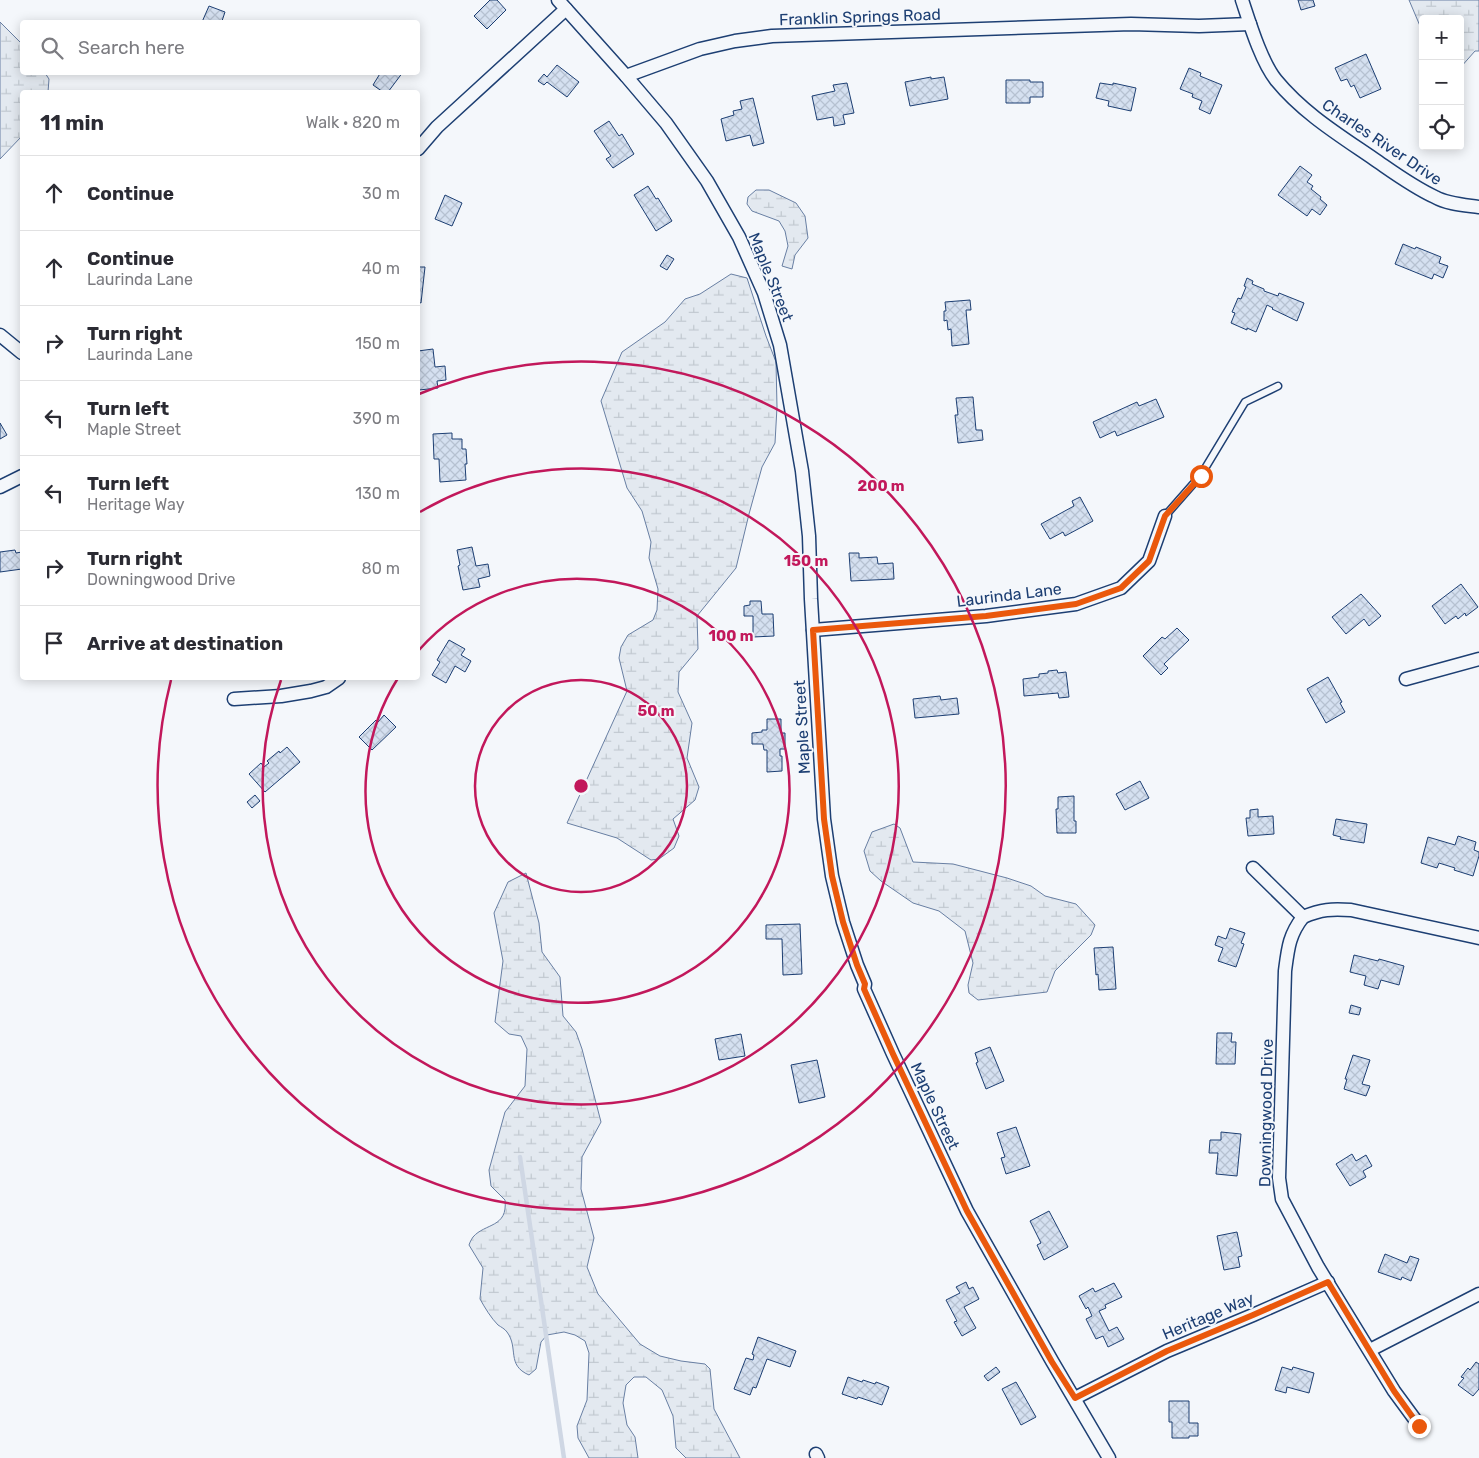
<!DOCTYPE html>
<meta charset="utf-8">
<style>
body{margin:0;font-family:Rubik,sans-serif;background:#f2f2f3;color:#2b2b33}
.controls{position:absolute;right:15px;top:15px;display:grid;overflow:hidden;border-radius:5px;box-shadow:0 2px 12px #0003}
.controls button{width:45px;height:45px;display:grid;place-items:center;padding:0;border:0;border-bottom:1px solid #e1e1e2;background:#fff;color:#2b2b33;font:25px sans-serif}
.stop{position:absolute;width:15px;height:15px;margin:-11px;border:4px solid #ea580c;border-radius:50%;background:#fff}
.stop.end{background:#ea580c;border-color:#fff;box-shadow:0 1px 5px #0008}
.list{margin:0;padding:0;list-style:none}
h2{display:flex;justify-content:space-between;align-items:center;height:65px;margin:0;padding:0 20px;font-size:21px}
h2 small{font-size:16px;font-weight:400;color:#7c7c81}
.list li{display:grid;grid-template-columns:32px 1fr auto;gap:15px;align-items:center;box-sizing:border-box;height:75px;padding:0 20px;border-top:1px solid #e1e1e2}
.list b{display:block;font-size:19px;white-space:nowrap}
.list p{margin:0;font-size:16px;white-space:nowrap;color:#7c7c81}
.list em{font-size:16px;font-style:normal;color:#7c7c81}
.icon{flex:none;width:28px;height:28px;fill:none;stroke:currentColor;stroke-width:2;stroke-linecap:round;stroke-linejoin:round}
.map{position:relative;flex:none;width:1479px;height:1458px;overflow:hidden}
.search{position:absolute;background:#fff;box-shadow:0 2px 12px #0003;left:20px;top:20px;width:400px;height:55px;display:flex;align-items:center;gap:12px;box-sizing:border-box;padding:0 18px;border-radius:5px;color:#7c7c81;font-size:19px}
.panel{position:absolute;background:#fff;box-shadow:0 2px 12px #0003;left:20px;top:90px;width:400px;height:590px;border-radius:5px}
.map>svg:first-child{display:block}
.wetland{fill:url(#wetland-marsh);stroke:#687fa3}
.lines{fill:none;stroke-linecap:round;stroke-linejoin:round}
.stream{stroke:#cfd7e4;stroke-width:4.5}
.building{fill:url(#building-cross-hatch);stroke:#1d3f73}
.lane-casing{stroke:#1d3f73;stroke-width:9}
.street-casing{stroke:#1d3f73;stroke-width:15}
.lane{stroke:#f4f7fb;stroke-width:6}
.street{stroke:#f4f7fb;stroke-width:12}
.route{stroke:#ea580c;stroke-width:6}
.ring{fill:none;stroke:#c2185b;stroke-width:2.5}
.labels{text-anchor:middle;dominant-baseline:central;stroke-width:4;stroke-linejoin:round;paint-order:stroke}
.street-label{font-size:16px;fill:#1d3f73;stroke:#f4f7fb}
.centre{fill:#c2185b;stroke:#f4f7fb;stroke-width:2.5}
.ring-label{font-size:15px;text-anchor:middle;font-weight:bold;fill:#c2185b;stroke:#f4f7fb;stroke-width:4;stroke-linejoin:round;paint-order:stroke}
</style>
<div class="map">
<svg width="1479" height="1458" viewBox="0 0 1479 1458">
<defs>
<pattern id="wetland-marsh" width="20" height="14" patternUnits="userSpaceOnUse" patternTransform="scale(1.25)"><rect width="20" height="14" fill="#e3e9f0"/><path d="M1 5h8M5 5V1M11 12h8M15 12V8" fill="none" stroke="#c2c9d1"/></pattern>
<pattern id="building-cross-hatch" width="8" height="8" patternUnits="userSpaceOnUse" patternTransform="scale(1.25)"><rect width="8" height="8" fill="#d5e0f0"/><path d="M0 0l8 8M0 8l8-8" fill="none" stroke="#b6c1d1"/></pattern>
</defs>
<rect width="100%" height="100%" fill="#f4f7fb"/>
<g class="wetland">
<path d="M1409 0H1479V51H1475L1460 68V19H1423V33Z"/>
<path d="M0 22 22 44V72L45 73 49 79 48 92H22V136L0 159Z"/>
<path d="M756 190H769L796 203 805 216 808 238 795 255 792 269 782 266 788 246 785 231 779 221 752 211 747 204 748 197Z"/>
<path d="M731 274 747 278 766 336 776 362 777 407 775 443 762 467 749 514 736 568 697 616 698 649 679 672 678 692 692 723 687 758 699 787 695 800 673 819 679 836 674 848 659 859 651 860 617 838 567 823 627 691 619 658 621 647 628 635 653 620 657 610 658 589 649 558 651 542 642 511 627 488 601 401 622 352 665 322 685 299 700 294Z"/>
<path d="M894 824 900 828 913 862 953 864 1007 878 1031 886 1045 896 1076 904 1095 925 1091 935 1055 971 1047 992 978 1000 969 993 968 985 973 963 965 931 939 911 913 903 881 881 870 871 864 851 872 832Z"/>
<path d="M526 873 539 923 542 952 560 977 563 1016 576 1032 582 1049 601 1122 582 1157 581 1189 594 1238 587 1267 598 1294 640 1344 660 1356 681 1361 705 1364 710 1369 714 1409 740 1458H686L676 1448 673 1416 662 1390 646 1377H634L626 1385 623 1403 627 1425 635 1437 638 1458H589L578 1438 577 1426 587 1400 589 1353 585 1341 575 1335 564 1332 547 1335 541 1342 536 1369 529 1375C506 1365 519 1348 507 1332 505 1329 501 1327 498 1325 491 1318 485 1308 480 1299L483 1268 469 1245C470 1242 471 1240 473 1237 485 1223 508 1228 505 1200L491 1186 489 1170 505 1112 525 1086 527 1049 521 1036 509 1034 495 1022 503 961 494 913 508 882Z"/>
</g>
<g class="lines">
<path class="stream" d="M520 1157 564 1458"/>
</g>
<g class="building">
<path d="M490 0H497L506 10 487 29 474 16Z"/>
<path d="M1298 0H1313L1315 6 1301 10Z"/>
<path d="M209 6 225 12 222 21 226 22H202Z"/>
<path d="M1366 54 1381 89 1360 98 1354 85 1351 87 1347 79 1341 81 1335 68Z"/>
<path d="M557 65 579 82 567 97 547 82 544 85 538 81 544 74 547 77Z"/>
<path d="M1189 68 1201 73 1200 76 1222 85 1210 114 1199 109 1202 101 1192 97 1193 94 1180 89Z"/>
<path d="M381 72H403L388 92H383L373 85Z"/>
<path d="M931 77V79L944 77 948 99 910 106 905 82Z"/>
<path d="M1006 80H1030V82H1043V97H1030V103H1006Z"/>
<path d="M847 83 854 113 843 115 845 124 834 126 833 117 817 120 812 96 835 91 833 85Z"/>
<path d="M1100 83 1113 85V83L1136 88 1131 111 1108 106 1109 101 1096 98Z"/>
<path d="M753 98 764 143 753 146 750 135 726 141 721 119 734 115 733 111 742 109 740 101Z"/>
<path d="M609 121 619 136 622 134 634 154 613 168 606 159 611 156 594 131Z"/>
<path d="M1300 166 1312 175 1307 182 1313 186 1311 189 1321 197 1320 199 1327 205 1320 215 1312 209 1307 216 1278 195Z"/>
<path d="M648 186 656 199 658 198 672 221 656 231 634 195Z"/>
<path d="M445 195 462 203 452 226 435 219Z"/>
<path d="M1403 244 1415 249 1416 247 1441 257 1439 263 1448 266 1443 278 1434 274 1432 279 1395 264Z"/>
<path d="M667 255 674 259 667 270 660 266Z"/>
<path d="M418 267H425L421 303 418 302Z"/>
<path d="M1247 278 1253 281 1252 284 1264 289V291L1278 296 1279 293 1304 303 1297 321 1272 309 1273 308 1267 305 1256 332 1247 328V330L1231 323 1235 313 1232 312 1238 298 1241 299 1246 287 1244 286Z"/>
<path d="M970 300 971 310H966L969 344 952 346 951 329 948 330 947 320 944 321V311H946L945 302Z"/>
<path d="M433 349 435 367 445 366 446 380 437 381 438 388 419 390 418 351Z"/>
<path d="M973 397 976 430H982L983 440 958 443 955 415H958L956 398Z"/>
<path d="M1156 399 1164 417 1117 436 1115 431 1100 438 1093 422 1137 402 1139 406Z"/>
<path d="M0 423 7 435 0 439Z"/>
<path d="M452 433V439H462V449H466L467 464H465L466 480 440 482 439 459H434L433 434Z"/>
<path d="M1080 497 1093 521 1065 536 1063 532 1050 539 1041 524 1074 506 1072 501Z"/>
<path d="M472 547 476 566 488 564 490 576 478 579 480 587 463 590 458 566 460 565 457 550Z"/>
<path d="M15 550 16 553 22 552V569L0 572V552Z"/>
<path d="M849 553H859V558L877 557 878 564 893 563 894 579 851 581Z"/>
<path d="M1461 584 1478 607 1466 616 1465 613 1458 619 1456 616 1445 624 1432 606Z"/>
<path d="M1361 594 1381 616 1369 626 1364 619 1346 634 1332 617Z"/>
<path d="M750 601H761L762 614H773L774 636 753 637V616H744V606L750 605Z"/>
<path d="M1177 628 1189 640 1164 664 1168 668 1161 675 1143 656 1162 637 1165 639Z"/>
<path d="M449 640 465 649 461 655 471 661 465 672 455 666 446 683 432 675 440 662 437 660Z"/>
<path d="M1057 670 1058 673 1066 672 1069 697 1059 698 1058 693 1024 696 1023 679 1039 677V674L1048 673V671Z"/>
<path d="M1328 677 1342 702 1340 703 1345 712 1326 723 1307 689Z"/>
<path d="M940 696 941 700 957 698 959 714 915 718 913 699Z"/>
<path d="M384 715 396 727 372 750 359 737 376 720 378 722Z"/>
<path d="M767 719H781V733H785V749H780V756H782V771L767 772V750H764L763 744H752V733L762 732V730H767Z"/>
<path d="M287 747 300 762 265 792 249 774 261 763 264 767 269 763 267 761 279 751 280 753Z"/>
<path d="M1140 781 1149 798 1125 810 1116 794Z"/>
<path d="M255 795 260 801 252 808 247 802Z"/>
<path d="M1074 796V821H1076V833H1057L1056 809H1058V797Z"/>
<path d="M1258 809V817L1273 816 1274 834 1248 836 1246 818H1250V810Z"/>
<path d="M1336 819 1367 824 1364 843 1340 839 1341 837 1333 835Z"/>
<path d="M1458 836 1476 842 1474 850 1479 852V856L1473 876 1454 870 1455 868 1439 863 1437 868 1421 863 1428 837 1455 845Z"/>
<path d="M800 924 802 974 783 975 782 939H766V925Z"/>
<path d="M1230 928 1245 933 1241 943 1244 944 1236 967 1218 961 1223 948 1215 945 1218 936 1226 939Z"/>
<path d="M1113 947 1116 989 1099 990 1098 974 1096 975 1094 948Z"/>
<path d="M1354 955 1378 961 1379 959 1404 966 1399 985 1381 980 1378 989 1364 985 1366 976 1350 972Z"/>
<path d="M1351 1005 1361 1008 1359 1015 1349 1013Z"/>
<path d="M1217 1033H1232L1231 1042H1236L1235 1064H1216Z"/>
<path d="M741 1034 745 1056 719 1060 715 1039Z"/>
<path d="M990 1047 1004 1081 986 1089 976 1063 978 1062 975 1053Z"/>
<path d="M1353 1055 1370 1060 1362 1084 1370 1086 1366 1096 1344 1089 1347 1079H1345Z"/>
<path d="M817 1060 825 1097 799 1103 791 1065Z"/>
<path d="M1016 1127 1030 1166 1006 1174 1001 1158 1005 1157 997 1133Z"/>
<path d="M1221 1132 1241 1134 1237 1176 1216 1174 1218 1153H1209L1210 1140H1221Z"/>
<path d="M1352 1154 1356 1161 1366 1155 1372 1166 1363 1171 1366 1177 1350 1186 1336 1164Z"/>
<path d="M1049 1211 1068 1247 1044 1260 1037 1245 1041 1243 1030 1221Z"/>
<path d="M1237 1232 1242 1256 1238 1257 1240 1267 1224 1270 1217 1236Z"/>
<path d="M1385 1254 1407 1263 1410 1256 1419 1259 1411 1281 1402 1277 1401 1280 1378 1272Z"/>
<path d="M966 1282 969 1289 973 1287 979 1299 964 1307 976 1328 962 1336 954 1322 957 1321 946 1300 960 1293 956 1287Z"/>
<path d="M1114 1283 1122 1297 1105 1305 1106 1308 1099 1311 1109 1331 1117 1327 1124 1339 1108 1347 1103 1336 1096 1339 1086 1319 1092 1316 1088 1307 1086 1309 1079 1296 1093 1288 1095 1292Z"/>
<path d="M758 1337 796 1351 790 1367 767 1359 756 1388 753 1387 750 1395 734 1389 746 1358 753 1360 754 1355 752 1354Z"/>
<path d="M1476 1362 1479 1364V1389L1473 1396 1458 1385 1464 1378 1461 1377 1468 1368 1470 1370Z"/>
<path d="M996 1367 1000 1372 988 1381 984 1376Z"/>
<path d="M1282 1367 1292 1370 1293 1367 1314 1373 1309 1393 1287 1387 1286 1393 1275 1390Z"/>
<path d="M848 1377 862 1382 863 1380 875 1384 876 1382 889 1387 882 1405 858 1397 857 1399 842 1394Z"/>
<path d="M1016 1382 1036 1417 1021 1425 1002 1389Z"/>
<path d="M1169 1401H1189V1423H1198V1436H1189V1438H1172V1422H1169Z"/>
</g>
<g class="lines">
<g class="lane-casing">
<path id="lane" d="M1165 516 1201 475 1245 402 1278 386"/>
</g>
<g class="street-casing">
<g id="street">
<path d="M558 0 626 76 666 123 707 181 739 237 764 293 780 345 802 471 809 536 811 599 824 819 832 876 843 922 857 965 865 984 864 989 893 1054 967 1211 1052 1361 1109 1458"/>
<path d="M1242 0C1250 24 1261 61 1276 80 1303 113 1339 135 1374 159 1393 172 1413 187 1435 197 1447 204 1465 205 1479 207"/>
<path d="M626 76 700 49 735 41 772 36 1131 24 1199 26 1250 24"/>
<path d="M418 149 437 127 566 9"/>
<path d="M0 335 22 353"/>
<path d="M0 487 22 476"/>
<path d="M813 630 986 616 1076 604 1121 588 1149 561 1165 516"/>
<path d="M1406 679 1479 659"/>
<path d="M234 699 281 696 311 691 326 687 339 678"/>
<path d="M1253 868 1303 917C1322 909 1331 909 1351 910L1479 938"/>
<path d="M1303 917C1289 935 1288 948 1285 971L1279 1178 1282 1199 1318 1267 1394 1391 1419 1425"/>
<path d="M1370 1350 1479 1294"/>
<path d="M1075 1398 1167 1351 1253 1315 1328 1282"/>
<path d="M816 1454 818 1458"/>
</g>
</g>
<use href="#lane" class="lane"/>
<use href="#street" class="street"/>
</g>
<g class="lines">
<path class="route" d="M1201 476 1165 516 1149 561 1121 588 1076 604 986 616 813 630 824 819 832 876 843 922 857 965 865 984 864 989 893 1054 967 1211 1052 1362 1075 1398 1167 1351 1253 1315 1328 1282 1394 1391 1419 1426"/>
</g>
<g class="ring">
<circle cx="581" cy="786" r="106"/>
<path d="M419 650A212 212 0 1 1 398 678"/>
<path d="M420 512A318 318 0 1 1 281 680"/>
<path d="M419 394A424 424 0 1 1 171 680"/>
</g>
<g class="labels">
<g class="street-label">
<text transform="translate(860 17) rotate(-2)">Franklin Springs Road</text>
<text transform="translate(1382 142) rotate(34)">Charles River Drive</text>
<text transform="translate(771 277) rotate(68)">Maple Street</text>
<text transform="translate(1009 595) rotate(-7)">Laurinda Lane</text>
<text transform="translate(802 727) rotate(-93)">Maple Street</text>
<text transform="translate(935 1106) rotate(65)">Maple Street</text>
<text transform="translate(1266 1113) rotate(-89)">Downingwood Drive</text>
<text transform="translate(1208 1316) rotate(-23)">Heritage Way</text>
</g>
</g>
<circle cx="581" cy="786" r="8" class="centre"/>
<g class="ring-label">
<text x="881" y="491">200 m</text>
<text x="806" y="566">150 m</text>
<text x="731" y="641">100 m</text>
<text x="656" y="716">50 m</text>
</g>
</svg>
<div class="controls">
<button>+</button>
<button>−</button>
<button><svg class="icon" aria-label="locate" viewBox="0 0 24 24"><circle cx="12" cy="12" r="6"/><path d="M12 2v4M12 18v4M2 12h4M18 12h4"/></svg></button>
</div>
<div class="stop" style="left:1201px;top:476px"></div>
<div class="stop end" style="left:1419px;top:1426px"></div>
<div class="search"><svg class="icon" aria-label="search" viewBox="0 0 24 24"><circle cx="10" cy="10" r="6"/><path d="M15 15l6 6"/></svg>Search here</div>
<section class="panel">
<h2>11 min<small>Walk · 820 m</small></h2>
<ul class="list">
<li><svg class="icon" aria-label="ahead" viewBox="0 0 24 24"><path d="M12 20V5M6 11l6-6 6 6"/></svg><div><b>Continue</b></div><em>30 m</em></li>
<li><svg class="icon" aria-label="ahead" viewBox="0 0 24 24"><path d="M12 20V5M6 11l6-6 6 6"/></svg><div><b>Continue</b><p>Laurinda Lane</p></div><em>40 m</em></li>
<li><svg class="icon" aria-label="right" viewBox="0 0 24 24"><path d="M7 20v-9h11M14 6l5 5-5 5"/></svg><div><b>Turn right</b><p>Laurinda Lane</p></div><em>150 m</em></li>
<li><svg class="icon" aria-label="left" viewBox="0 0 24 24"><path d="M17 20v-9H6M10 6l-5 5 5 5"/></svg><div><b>Turn left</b><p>Maple Street</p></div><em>390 m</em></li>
<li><svg class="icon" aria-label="left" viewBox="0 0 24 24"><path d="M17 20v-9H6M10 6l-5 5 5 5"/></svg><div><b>Turn left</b><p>Heritage Way</p></div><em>130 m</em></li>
<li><svg class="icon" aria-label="right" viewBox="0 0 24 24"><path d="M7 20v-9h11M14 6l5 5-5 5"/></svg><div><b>Turn right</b><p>Downingwood Drive</p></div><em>80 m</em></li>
<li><svg class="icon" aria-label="arrive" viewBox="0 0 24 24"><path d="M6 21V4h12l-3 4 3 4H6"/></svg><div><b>Arrive at destination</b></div></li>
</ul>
</section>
</div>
